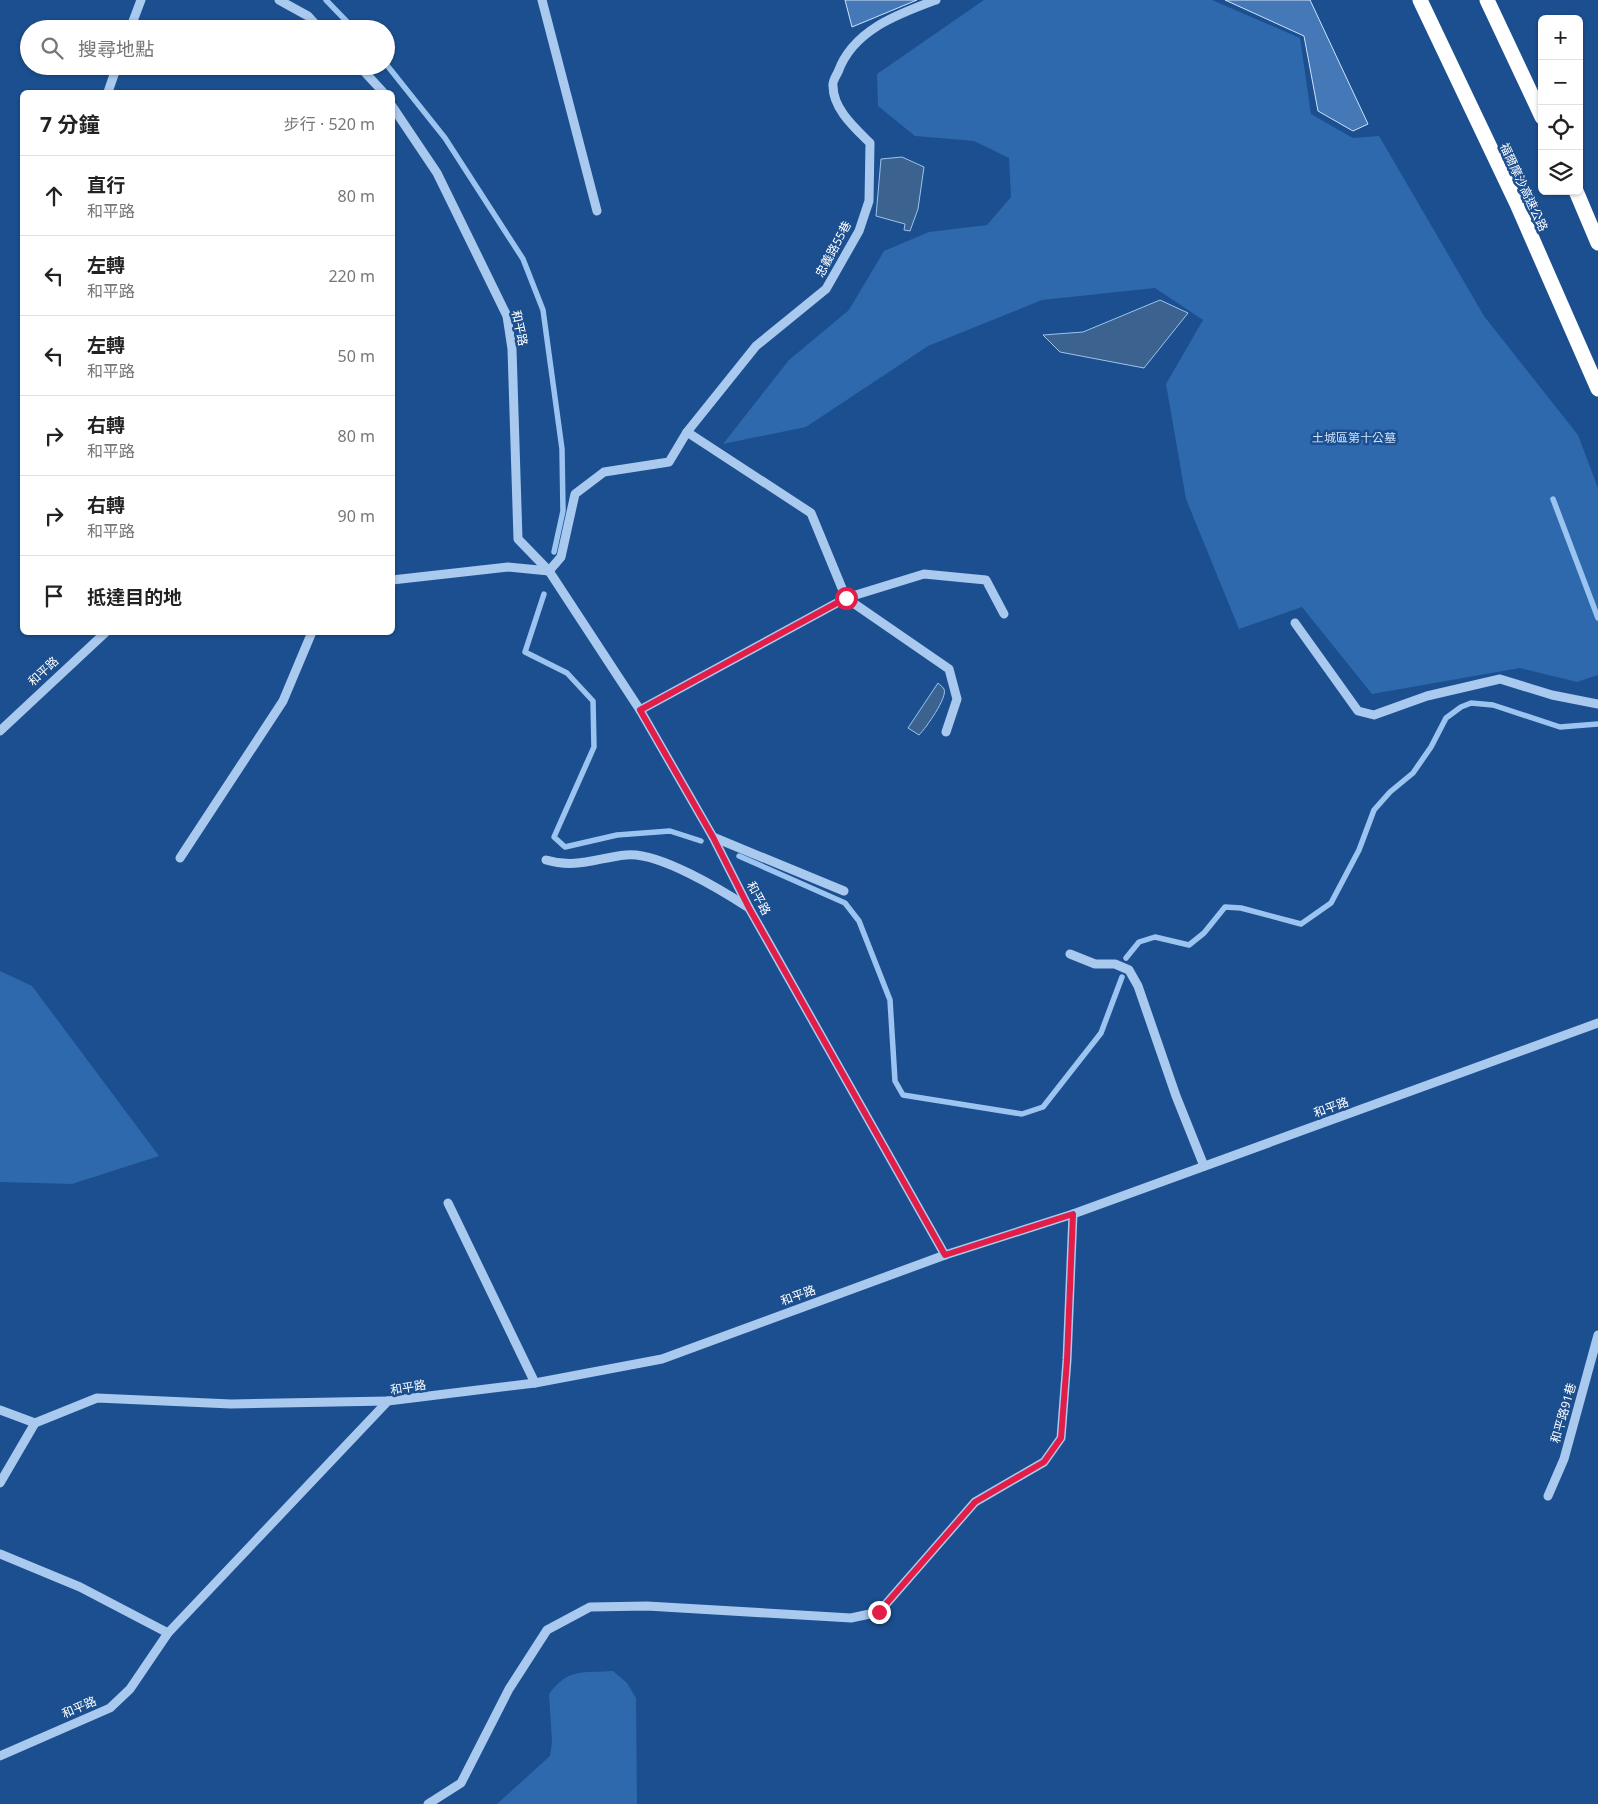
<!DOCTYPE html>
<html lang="zh-TW">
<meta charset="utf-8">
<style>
body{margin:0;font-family:"Noto Sans","Noto Sans TC",sans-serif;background:#f2f2f2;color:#222}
.controls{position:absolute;right:15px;top:15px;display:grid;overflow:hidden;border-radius:8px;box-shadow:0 1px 4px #0004}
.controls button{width:45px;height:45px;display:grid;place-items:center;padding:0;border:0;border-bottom:1px solid #e0e0e0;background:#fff;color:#222;font:25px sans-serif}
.stop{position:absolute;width:15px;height:15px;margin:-11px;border:4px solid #e11d48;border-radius:50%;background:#fff}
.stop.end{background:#e11d48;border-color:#fff;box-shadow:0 1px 5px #0008}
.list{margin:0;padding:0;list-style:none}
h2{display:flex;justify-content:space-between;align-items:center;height:65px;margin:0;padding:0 20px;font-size:21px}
h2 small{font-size:16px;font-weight:400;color:#767676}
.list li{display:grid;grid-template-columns:32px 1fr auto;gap:15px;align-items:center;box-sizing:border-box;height:80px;padding:0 20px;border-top:1px solid #e0e0e0}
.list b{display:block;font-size:19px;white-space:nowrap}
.list p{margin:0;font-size:16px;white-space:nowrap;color:#767676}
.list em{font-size:16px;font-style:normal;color:#767676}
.icon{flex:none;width:28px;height:28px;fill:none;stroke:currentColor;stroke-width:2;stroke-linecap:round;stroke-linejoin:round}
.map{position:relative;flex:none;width:1598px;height:1804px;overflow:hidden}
.search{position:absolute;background:#fff;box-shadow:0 1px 4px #0004;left:20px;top:20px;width:375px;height:55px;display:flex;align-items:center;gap:12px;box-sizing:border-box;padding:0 18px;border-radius:28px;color:#767676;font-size:19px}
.panel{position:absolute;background:#fff;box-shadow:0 1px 4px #0004;left:20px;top:90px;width:375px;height:545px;border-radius:8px}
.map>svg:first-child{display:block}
.green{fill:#2e69ad}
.water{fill:#3c6290;stroke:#9cc4f0}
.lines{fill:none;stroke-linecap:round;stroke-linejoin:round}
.stream{stroke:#9cc4f0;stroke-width:5.5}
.building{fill:#4478b7;stroke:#cfe3fa}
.minor{stroke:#a9c9ee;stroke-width:9}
.highway{stroke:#fff;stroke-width:15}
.route{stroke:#e11d48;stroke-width:6}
.labels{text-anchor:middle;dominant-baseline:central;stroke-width:5;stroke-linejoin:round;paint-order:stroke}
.street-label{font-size:12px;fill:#fff;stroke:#1b4f8f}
.park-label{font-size:12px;fill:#cfe3fa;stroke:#1b4f8f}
</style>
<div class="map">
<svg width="1598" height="1804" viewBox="0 0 1598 1804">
<rect width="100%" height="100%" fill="#1b4f8f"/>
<g class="green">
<path d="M984 0H1212L1300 38 1311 114 1353 138 1379 136 1484 316 1578 435 1598 488V675L1577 682 1520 668 1372 694 1302 607 1239 629 1186 499 1166 384 1203 320 1155 288 1042 300 928 346 806 427 723 444 789 360 849 310 884 251 929 232 987 225 1011 197 1009 158 974 141 915 136 878 106 877 74Z"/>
<path d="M0 971 32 986 159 1156 72 1184 0 1182Z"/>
<path d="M613 1671 627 1683 636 1698 637 1804H497L550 1756 552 1742 549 1694C568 1668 583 1673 613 1671Z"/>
</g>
<g class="water">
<path d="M902 157 924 167 918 209 910 231 904 230 905 224 876 216 881 159Z"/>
<path d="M1160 300 1188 313 1144 368 1060 352 1043 335 1083 332Z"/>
<path d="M938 683C940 685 942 686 944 689 948 697 926 728 919 735L908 728Z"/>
</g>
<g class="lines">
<g class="stream">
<path d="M326 0 354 29"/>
<path d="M386 64 445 138 523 259 543 310 562 449 563 511 554 552"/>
<path d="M1553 499 1598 618"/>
<path d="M544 594 525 652 567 673 593 701 594 747 554 837 565 847 617 835 670 831 701 841"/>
<path d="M739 856 845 903 859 921 890 1000 895 1081 903 1095 1022 1114 1043 1107 1101 1033 1122 977"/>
<path d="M1126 958 1139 942 1155 937 1189 945 1204 933 1225 907 1241 908 1301 924 1331 903 1359 850 1374 810 1390 792 1413 773 1431 747 1446 718 1461 707 1471 703 1493 705 1560 727 1598 724"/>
</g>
</g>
<g class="building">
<path d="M845 0H917L852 27Z"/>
<path d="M1225 0H1310L1368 124 1353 131 1318 111 1304 36Z"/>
</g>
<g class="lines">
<g class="minor">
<path d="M279 0 308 16 320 29"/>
<path d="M542 0 597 211"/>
<path d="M130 29 141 0"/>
<path d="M359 66 383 92"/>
<path d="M108 92 117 66"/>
<path d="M392 106 437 173 507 316 512 349 518 539 549 571 640 710 713 837 749 908 945 1255"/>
<path d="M687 432 756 346 826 289 859 231 869 201 870 143C855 128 833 109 833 86 832 82 836 76 838 72 853 30 898 14 936 0"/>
<path d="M549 571 561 557 575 494 604 472 669 462 687 432 811 513 846 598 924 574 986 580 1004 614"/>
<path d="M392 580 508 567 549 571"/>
<path d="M1295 623 1358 711 1374 715 1427 696 1500 679 1552 695 1598 704"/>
<path d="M640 710 846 598 949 669 957 699 946 732"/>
<path d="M0 731 106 632"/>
<path d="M713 837 844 891"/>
<path d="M180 858 283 701 312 632"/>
<path d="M546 860C576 869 597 858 626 855 658 851 723 891 749 908"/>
<path d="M1070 954 1095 964H1115L1129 970 1138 986 1176 1096 1204 1166"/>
<path d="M448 1203 535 1383"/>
<path d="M0 1410 35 1423"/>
<path d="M0 1483 35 1423 97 1398 231 1404 388 1401"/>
<path d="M1548 1496 1564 1459 1598 1335"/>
<path d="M0 1554 80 1587 168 1633"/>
<path d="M0 1756 110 1708 130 1689 168 1633 388 1401 535 1383 662 1359 945 1255 1073 1214 1598 1023"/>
<path d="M428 1804 461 1783 509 1689 547 1630 590 1607 647 1606 851 1618 879 1612 975 1502 1044 1462 1061 1438 1067 1360 1073 1214"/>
</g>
<g class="highway">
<path d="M1420 0 1517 204 1598 389"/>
<path d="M1487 0 1542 117"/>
<path d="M1576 191 1598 243"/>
</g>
</g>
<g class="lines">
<path class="route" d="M846 598 640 710 713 837 749 908 945 1255 1073 1214 1067 1360 1061 1438 1044 1462 975 1502 879 1612"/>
</g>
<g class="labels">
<g class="street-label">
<text transform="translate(1524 187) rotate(65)">福爾摩沙高速公路</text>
<text transform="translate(833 249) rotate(-62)">忠義路55巷</text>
<text transform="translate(520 328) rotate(78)">和平路</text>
<text transform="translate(43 671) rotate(-43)">和平路</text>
<text transform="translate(759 898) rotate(62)">和平路</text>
<text transform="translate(1331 1107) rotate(-20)">和平路</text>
<text transform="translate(798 1295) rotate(-20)">和平路</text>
<text transform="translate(408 1387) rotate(-9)">和平路</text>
<text transform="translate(1563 1413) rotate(-74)">和平路91巷</text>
<text transform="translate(79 1707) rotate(-23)">和平路</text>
</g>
<g class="park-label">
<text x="1354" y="437">土城區第十公墓</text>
</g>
</g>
</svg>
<div class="controls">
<button>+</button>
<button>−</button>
<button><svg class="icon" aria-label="locate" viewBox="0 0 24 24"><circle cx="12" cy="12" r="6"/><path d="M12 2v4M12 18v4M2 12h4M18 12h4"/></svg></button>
<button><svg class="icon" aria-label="layers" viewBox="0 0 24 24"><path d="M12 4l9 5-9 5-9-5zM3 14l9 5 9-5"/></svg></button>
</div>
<div class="stop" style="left:846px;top:598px"></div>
<div class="stop end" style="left:879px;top:1612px"></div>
<div class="search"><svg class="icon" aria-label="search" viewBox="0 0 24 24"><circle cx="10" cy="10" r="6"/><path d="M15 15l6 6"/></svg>搜尋地點</div>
<section class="panel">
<h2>7 分鐘<small>步行 · 520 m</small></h2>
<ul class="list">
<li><svg class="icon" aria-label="ahead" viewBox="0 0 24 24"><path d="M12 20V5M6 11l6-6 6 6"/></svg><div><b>直行</b><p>和平路</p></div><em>80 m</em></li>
<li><svg class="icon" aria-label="left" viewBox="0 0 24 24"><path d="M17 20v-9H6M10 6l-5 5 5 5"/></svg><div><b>左轉</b><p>和平路</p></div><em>220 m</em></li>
<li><svg class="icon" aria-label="left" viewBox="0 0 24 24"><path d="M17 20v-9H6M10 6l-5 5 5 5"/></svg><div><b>左轉</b><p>和平路</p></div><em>50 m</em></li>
<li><svg class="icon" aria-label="right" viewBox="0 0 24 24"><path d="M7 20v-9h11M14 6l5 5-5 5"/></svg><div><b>右轉</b><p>和平路</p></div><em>80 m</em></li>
<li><svg class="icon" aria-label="right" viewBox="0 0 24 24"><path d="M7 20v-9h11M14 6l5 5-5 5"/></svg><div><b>右轉</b><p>和平路</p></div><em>90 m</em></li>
<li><svg class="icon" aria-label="arrive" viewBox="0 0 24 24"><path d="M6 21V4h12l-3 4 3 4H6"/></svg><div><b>抵達目的地</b></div></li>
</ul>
</section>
</div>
